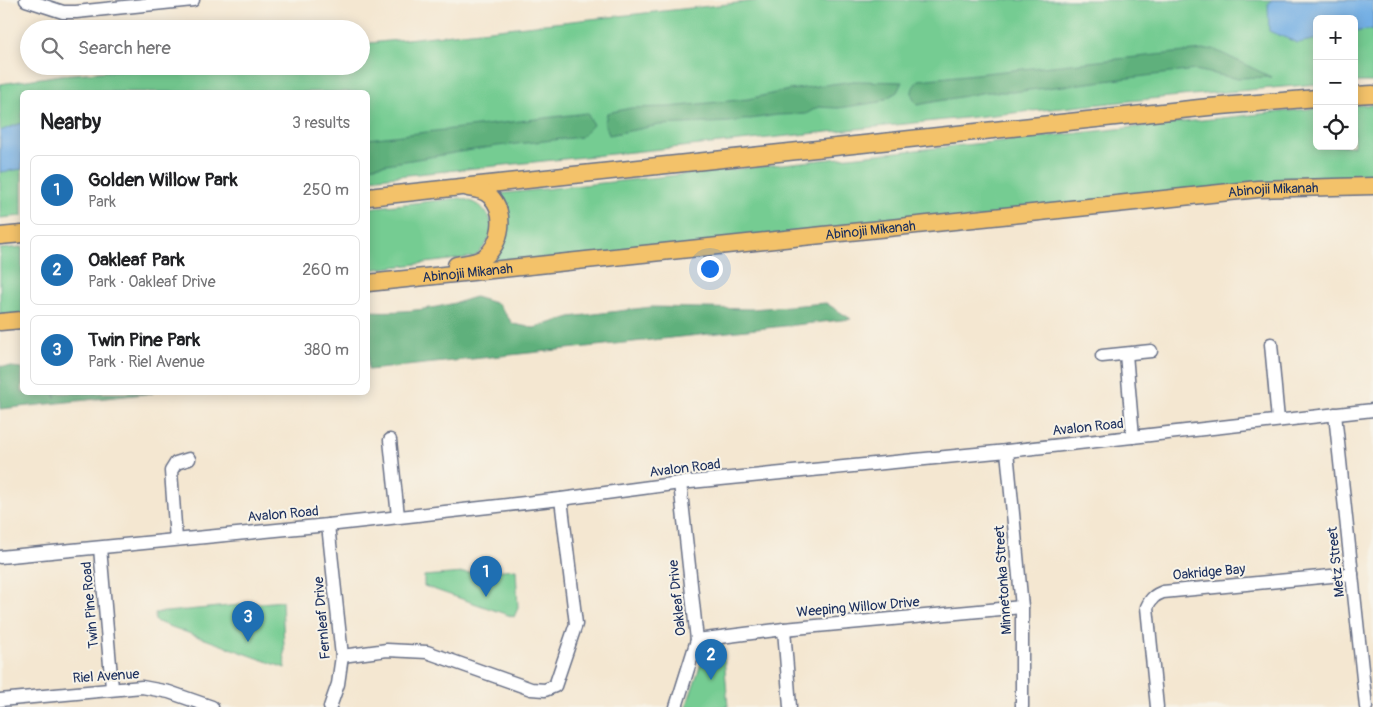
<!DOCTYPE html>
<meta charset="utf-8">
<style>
body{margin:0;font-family:Pangolin,sans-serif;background:#f6f6f6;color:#202124}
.controls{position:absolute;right:15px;top:15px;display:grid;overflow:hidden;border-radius:8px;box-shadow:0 2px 12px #0003}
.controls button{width:45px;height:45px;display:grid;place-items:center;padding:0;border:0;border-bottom:1px solid #e0e0e0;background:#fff;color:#202124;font:25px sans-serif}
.you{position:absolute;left:709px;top:268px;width:18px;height:18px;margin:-12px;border:4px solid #fff;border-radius:50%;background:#1a73e8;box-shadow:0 0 0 8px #1a73e833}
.badge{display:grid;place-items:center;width:32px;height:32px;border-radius:50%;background:#1f6fb2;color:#fff;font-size:16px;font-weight:700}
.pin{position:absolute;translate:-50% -41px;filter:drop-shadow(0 1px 2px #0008)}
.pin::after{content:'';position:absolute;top:26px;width:18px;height:15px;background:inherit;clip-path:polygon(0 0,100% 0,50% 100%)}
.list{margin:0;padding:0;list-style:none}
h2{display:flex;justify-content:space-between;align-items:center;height:65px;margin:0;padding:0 20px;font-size:21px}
h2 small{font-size:16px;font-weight:400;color:#757577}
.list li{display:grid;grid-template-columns:32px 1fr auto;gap:15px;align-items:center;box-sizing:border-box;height:70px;margin:0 10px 10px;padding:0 10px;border:1px solid #e0e0e0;border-radius:8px}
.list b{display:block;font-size:19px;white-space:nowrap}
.list p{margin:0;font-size:16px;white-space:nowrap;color:#757577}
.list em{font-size:16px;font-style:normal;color:#757577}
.icon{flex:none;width:28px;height:28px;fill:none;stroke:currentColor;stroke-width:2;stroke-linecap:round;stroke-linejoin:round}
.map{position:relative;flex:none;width:1373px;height:707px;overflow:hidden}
.search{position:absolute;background:#fff;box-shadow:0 2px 12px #0003;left:20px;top:20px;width:350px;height:55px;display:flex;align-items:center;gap:12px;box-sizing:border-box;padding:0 18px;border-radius:28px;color:#757577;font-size:19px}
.panel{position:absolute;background:#fff;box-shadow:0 2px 12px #0003;left:20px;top:90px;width:350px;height:305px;border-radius:8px}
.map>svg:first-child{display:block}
.green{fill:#74cc92;stroke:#487e78}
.forest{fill:#5fb07c;stroke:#3d706d}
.water{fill:#73afe4;stroke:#476fa1}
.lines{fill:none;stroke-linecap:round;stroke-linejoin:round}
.minor-casing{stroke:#676f86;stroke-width:15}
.major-casing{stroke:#676f86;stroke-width:19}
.minor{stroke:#fff;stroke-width:12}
.major{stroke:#f3c26a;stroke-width:16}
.labels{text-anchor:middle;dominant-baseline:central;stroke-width:4;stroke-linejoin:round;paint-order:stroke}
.street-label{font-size:14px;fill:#1b2f5e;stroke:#f7f3e8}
</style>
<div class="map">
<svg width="1373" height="707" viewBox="0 0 1373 707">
<rect width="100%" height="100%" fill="#f7f3e8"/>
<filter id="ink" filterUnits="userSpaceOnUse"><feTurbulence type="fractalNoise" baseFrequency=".02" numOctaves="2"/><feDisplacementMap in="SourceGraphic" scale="10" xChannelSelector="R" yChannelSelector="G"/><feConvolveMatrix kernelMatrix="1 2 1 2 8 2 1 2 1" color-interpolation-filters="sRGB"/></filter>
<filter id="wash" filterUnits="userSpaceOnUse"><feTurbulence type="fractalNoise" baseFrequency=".0096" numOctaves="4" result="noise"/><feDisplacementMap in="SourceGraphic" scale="20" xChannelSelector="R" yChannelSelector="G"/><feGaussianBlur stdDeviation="1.12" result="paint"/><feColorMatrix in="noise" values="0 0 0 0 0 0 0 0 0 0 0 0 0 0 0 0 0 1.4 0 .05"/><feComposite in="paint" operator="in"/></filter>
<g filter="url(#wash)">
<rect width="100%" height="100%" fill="#f4e7d1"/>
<g class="green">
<path d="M765 0H1373V82H1354V19H1317V84L1169 97 368 179V92H22V216L0 218V84L61 75 175 66H361V44Z"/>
<path d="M1354 105H1373V180L489 265 497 194 1317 108V146H1354Z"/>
<path d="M460 198C495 206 503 233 474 257L368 270V208Z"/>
<path d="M22 247V314L0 317V249Z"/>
<path d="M516 569 518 608 514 617 424 586V576Z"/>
<path d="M282 601 285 668 155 621V613Z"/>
<path d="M723 643 728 707H686L706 649 711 644Z"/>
</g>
<g class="forest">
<path d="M1213 49 1271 77 1234 78 1195 70 1013 92H986L917 105C910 94 910 89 919 80Z"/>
<path d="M854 81 902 82 897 92 880 102 838 108 818 107 806 114 777 115 730 122 659 125 609 135 605 123 607 113 631 108 670 107 748 99 789 90Z"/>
<path d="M587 113 593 125 581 137 497 146 368 167V139Z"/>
<path d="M475 297 498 304 513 324 534 328 570 317 651 307 752 309 826 303 851 319 368 370V311C406 313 439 309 475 297Z"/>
<path d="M0 366 22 368V392L54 393 55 398V393H153L0 409Z"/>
</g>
<g class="water">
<path d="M1272 0H1373V29L1354 32V19H1317V39L1298 43 1269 31 1268 3Z"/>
<path d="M22 123V169L0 172V131Z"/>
</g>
</g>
<g filter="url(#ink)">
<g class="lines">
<g class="minor-casing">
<g id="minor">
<path d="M26 0 63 12H76L193 0"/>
<path d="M1271 344 1278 420"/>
<path d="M1126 354 1133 437"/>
<path d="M1102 356 1151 351"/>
<path d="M1335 414 1366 707"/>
<path d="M390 440 398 516"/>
<path d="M1007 451 1022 607V707"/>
<path d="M328 525 342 656 338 684 330 707"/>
<path d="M176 539 171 471 176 463 189 459"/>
<path d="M100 548 112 688"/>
<path d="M0 557 328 525 561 499 680 483 1007 451 1373 410"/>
<path d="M784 629 790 707"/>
<path d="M697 640 784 629 1022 607"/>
<path d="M342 656 387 650 427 652 531 689 545 690 555 686 576 624 561 499"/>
<path d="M0 700 142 687 169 692 212 707"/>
<path d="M676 707 697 640 680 483"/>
<path d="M1157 707 1147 607C1151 598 1155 595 1163 592L1352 574"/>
</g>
</g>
<g class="major-casing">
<g id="major">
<path d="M1354 95 1373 94"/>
<path d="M368 197 1209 107 1317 98"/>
<path d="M0 236 22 234"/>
<path d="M456 265C465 263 475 263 483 258 502 245 507 212 490 196 484 190 476 189 468 188"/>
<path id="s1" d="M368 283 1258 189 1373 186"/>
<path d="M0 322 22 320"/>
</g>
</g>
<use href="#minor" class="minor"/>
<use href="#major" class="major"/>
</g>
</g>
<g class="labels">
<g class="street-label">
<text stroke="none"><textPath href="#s1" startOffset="910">Abinojii Mikanah</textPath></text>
<text stroke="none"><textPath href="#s1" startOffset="505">Abinojii Mikanah</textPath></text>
<text stroke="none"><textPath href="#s1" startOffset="100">Abinojii Mikanah</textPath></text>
<text transform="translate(1088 427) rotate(-6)">Avalon Road</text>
<text transform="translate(685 468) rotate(-7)">Avalon Road</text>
<text transform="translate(283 514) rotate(-5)">Avalon Road</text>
<text transform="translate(1336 562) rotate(-96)">Metz Street</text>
<text transform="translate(1209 572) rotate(-5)">Oakridge Bay</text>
<text transform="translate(1003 580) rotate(-94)">Minnetonka Street</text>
<text transform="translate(677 598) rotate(-96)">Oakleaf Drive</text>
<text transform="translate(90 605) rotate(-95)">Twin Pine Road</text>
<text transform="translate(858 607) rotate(-5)">Weeping Willow Drive</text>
<text transform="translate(322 618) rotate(-95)">Fernleaf Drive</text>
<text transform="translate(106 676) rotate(-4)">Riel Avenue</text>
</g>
</g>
</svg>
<div class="controls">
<button>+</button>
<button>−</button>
<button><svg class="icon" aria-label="locate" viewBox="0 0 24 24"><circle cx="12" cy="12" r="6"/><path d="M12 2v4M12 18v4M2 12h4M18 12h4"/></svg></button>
</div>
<div class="you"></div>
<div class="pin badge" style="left:486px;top:597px">1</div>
<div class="pin badge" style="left:711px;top:680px">2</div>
<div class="pin badge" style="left:248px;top:642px">3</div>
<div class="search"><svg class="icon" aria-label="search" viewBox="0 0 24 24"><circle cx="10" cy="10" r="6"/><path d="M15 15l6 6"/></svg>Search here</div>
<section class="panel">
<h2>Nearby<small>3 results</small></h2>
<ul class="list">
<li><span class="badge">1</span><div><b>Golden Willow Park</b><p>Park</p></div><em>250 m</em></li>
<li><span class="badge">2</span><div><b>Oakleaf Park</b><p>Park · Oakleaf Drive</p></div><em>260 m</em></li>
<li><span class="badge">3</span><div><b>Twin Pine Park</b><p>Park · Riel Avenue</p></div><em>380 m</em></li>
</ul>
</section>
</div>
